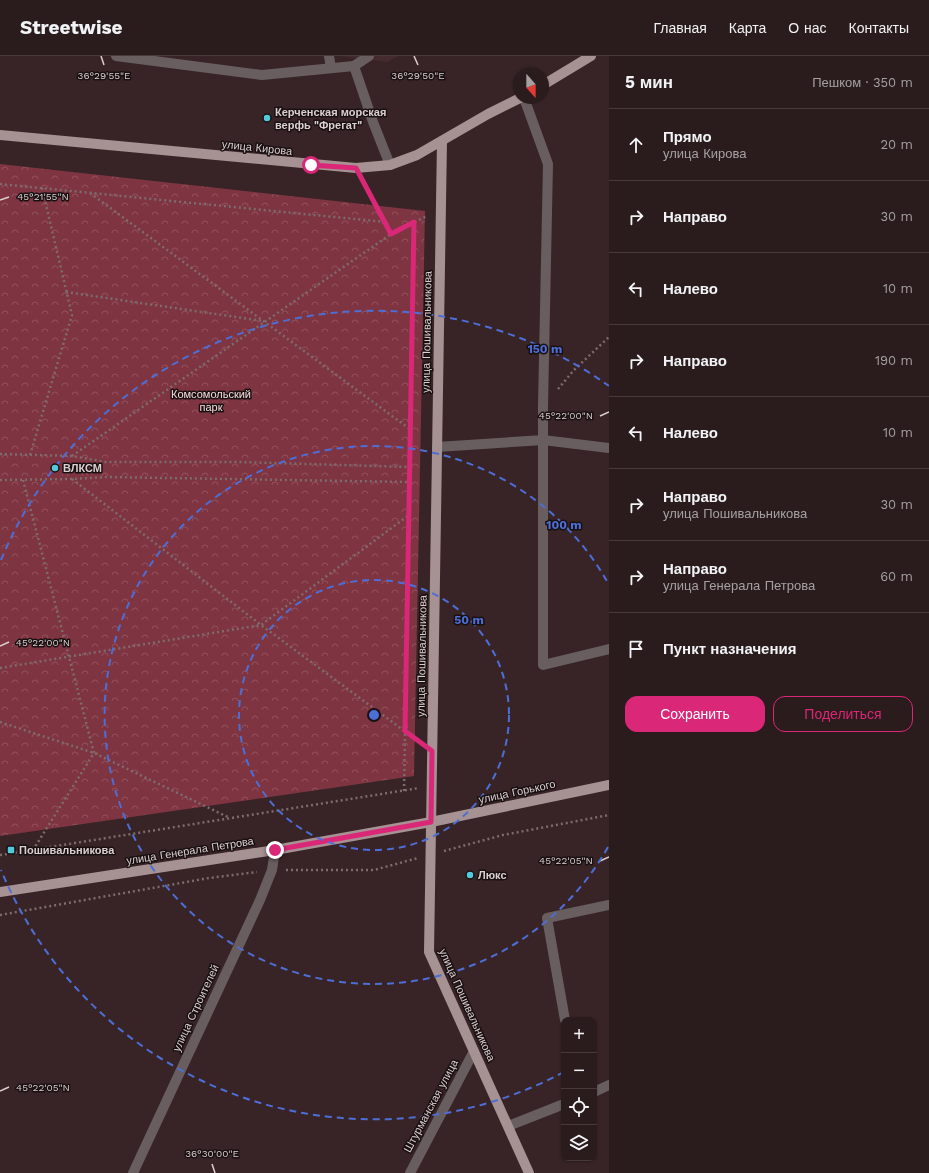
<!DOCTYPE html>
<html lang="ru">
<meta charset="utf-8">
<style>
body{margin:0;font-family:"Work Sans",sans-serif;background:#362829;color:#f1f3f6}
.controls{position:absolute;right:12px;bottom:12px;display:grid;overflow:hidden;border-radius:8px;box-shadow:0 1px 3px #0004}
.controls button{width:36px;height:36px;display:grid;place-items:center;padding:0;border:0;border-bottom:1px solid #46393b;background:#2a1b1c;color:#f1f3f6;font:20px sans-serif}
.compass{position:absolute;left:513px;top:12px;width:36px;height:36px;border-radius:50%;background:#2a1b1c;box-shadow:0 1px 3px #0004;rotate:159deg}
.stop{position:absolute;width:12px;height:12px;margin:-9px;border:3px solid #db2777;border-radius:50%;background:#fff}
.stop.end{background:#db2777;border-color:#fff;box-shadow:0 1px 4px #0008}
.list{margin:0;padding:0;list-style:none}
h2{display:flex;justify-content:space-between;align-items:center;height:52px;margin:0;padding:0 16px;font-size:17px}
h2 small{font-size:13px;font-weight:400;color:#a5a1a3}
.list li{display:grid;grid-template-columns:26px 1fr auto;gap:12px;align-items:center;box-sizing:border-box;height:72px;padding:0 16px;border-top:1px solid #46393b}
.list b{display:block;font-size:15px;white-space:nowrap}
.list p{margin:0;font-size:13px;white-space:nowrap;color:#a5a1a3}
.list em{font-size:13px;font-style:normal;color:#a5a1a3}
.actions{display:flex;gap:8px;padding:12px 16px}
.actions a{flex:1;padding:9px 0;border:1px solid #db2777;border-radius:12px;text-align:center;font-size:14px;color:#db2777}
.actions .main{background:#db2777;color:#fff}
.icon{flex:none;width:22px;height:22px;fill:none;stroke:currentColor;stroke-width:2;stroke-linecap:round;stroke-linejoin:round}
.map{position:relative;flex:none;width:609px;height:1117px;overflow:hidden}
header{display:flex;align-items:center;gap:24px;box-sizing:border-box;height:56px;padding:0 20px;background:#2a1b1c;border-bottom:1px solid #46393b}
header strong{font-size:19px}
nav{display:flex;gap:22px;margin-inline-start:auto;font-size:14px}
main{display:flex}
aside{flex:1;background:#2a1b1c}
.map>svg:first-child{display:block}
.built{fill:#462b2e}
.forest{fill:url(#forest-crowns)}
.lines{fill:none;stroke-linecap:round;stroke-linejoin:round}
.path{stroke:#7d6c6d;stroke-width:2.5;stroke-dasharray:2 3;stroke-linecap:butt}
.minor{stroke:#685e5f;stroke-width:10}
.major{stroke:#a69193;stroke-width:10}
.route{stroke:#db2777;stroke-width:5}
.ticks{fill:none;stroke:#dccfd0;stroke-width:1.5}
.ring{fill:none;stroke:#4d6ed6;stroke-width:2;stroke-dasharray:7 5}
.poi-dot{fill:#53cadc;stroke:#191011;stroke-width:1.5}
.labels{text-anchor:middle;dominant-baseline:central;stroke-width:3;stroke-linejoin:round;paint-order:stroke}
.poi-label{font-size:11px;font-weight:bold;fill:#dccfd0;stroke:#191011;text-anchor:start}
.street-label{font-size:11px;fill:#dccfd0;stroke:#191011}
.park-label{font-size:11px;fill:#f7dddf;stroke:#191011}
.ticks-label{font-size:10px;text-anchor:middle;fill:#dccfd0;stroke:#191011;stroke-width:3;stroke-linejoin:round;paint-order:stroke}
.centre{fill:#4d6ed6;stroke:#191011;stroke-width:2}
.ring-label{font-size:12px;text-anchor:middle;font-weight:bold;fill:#4d6ed6;stroke:#191011;stroke-width:3;stroke-linejoin:round;paint-order:stroke}
</style>
<header>
<strong>Streetwise</strong>
<nav><a>Главная</a><a>Карта</a><a>О нас</a><a>Контакты</a></nav>
</header>
<main>
<div class="map">
<svg width="609" height="1117" viewBox="0 0 609 1117">
<defs>
<pattern id="forest-crowns" width="20" height="18" patternUnits="userSpaceOnUse"><rect width="20" height="18" fill="#7f3441"/><path d="M2 6a3 3 0 1 1 6 0M12 15a3 3 0 1 1 6 0" fill="none" stroke="#91505b"/></pattern>
</defs>
<rect width="100%" height="100%" fill="#382426"/>
<path class="built" d="M340 0H398L387 6Z"/>
<path class="forest" d="M0 108 425 155 414 720 0 780Z"/>
<g class="lines">
<g class="path">
<path d="M363 125 391 178"/>
<path d="M0 128 385 166"/>
<path d="M90 137 411 374"/>
<path d="M66 236 263 265"/>
<path d="M558 333 574 314 609 281"/>
<path d="M0 398 72 400 106 406H240L410 411"/>
<path d="M30 399 72 259 42 132"/>
<path d="M72 400 391 178 427 160"/>
<path d="M72 423 261 569 418 685"/>
<path d="M0 424 72 423 107 421 409 426"/>
<path d="M23 424 94 697 33 794"/>
<path d="M0 612 261 569 409 459"/>
<path d="M0 666 94 697 230 762"/>
<path d="M404 735 414 166"/>
<path d="M444 795 503 779 609 759"/>
<path d="M0 799 419 732"/>
<path d="M286 814H374L418 802"/>
<path d="M0 859 209 822 257 816"/>
</g>
<g class="minor">
<path d="M116 0 262 19 354 10"/>
<path d="M329 0 331 12"/>
<path d="M369 0 354 10 373 66 390 109"/>
<path d="M437 391 543 384V350L548 108 524 42"/>
<path d="M609 392 543 384V609L609 593"/>
<path d="M565 964 547 862 609 849"/>
<path d="M594 1036 609 1029"/>
<path d="M508 1070 564 1048"/>
<path d="M133 1117 260 844 272 814 275 794"/>
<path d="M410 1117 474 995"/>
</g>
<g class="major">
<path d="M543 29 591 0"/>
<path d="M0 79 356 112 390 109 417 99 488 58 520 42"/>
<path d="M442 85 429 896 529 1117"/>
<path d="M0 836 275 794 431 766 609 729"/>
</g>
</g>
<g class="lines">
<path class="route" d="M275 794 431 766 432 695 405 675 414 166 391 178 356 112 311 109"/>
</g>
<path class="ticks" d="M101 0 104 9M414 0 418 9M0 144 9 141M600 360 609 356M0 590 9 586M600 805 609 801M0 1035 9 1031M212 1108 215 1117"/>
<g class="ring">
<circle cx="374" cy="659" r="135"/>
<path d="M608 791A269 269 0 1 1 608 527"/>
<path d="M564 1016A404 404 0 0 1 1 814M1 504A404 404 0 0 1 609 330"/>
</g>
<g class="poi-dot">
<circle cx="267" cy="62" r="4"/>
<circle cx="55" cy="412" r="4"/>
<rect x="7" y="790" width="8" height="8" rx="2"/>
<circle cx="470" cy="819" r="4"/>
</g>
<g class="labels">
<g class="poi-label">
<text x="275" y="56">Керченская морская<tspan x="275" dy="13">верфь "Фрегат"</tspan></text>
<text x="63" y="412">ВЛКСМ</text>
<text x="19" y="794">Пошивальникова</text>
<text x="478" y="819">Люкс</text>
</g>
<g class="street-label">
<text transform="translate(257 92) rotate(6)">улица Кирова</text>
<text transform="translate(427 276) rotate(-89)">улица Пошивальникова</text>
<text transform="translate(422 600) rotate(-89)">улица Пошивальникова</text>
<text transform="translate(517 736) rotate(-12)">улица Горького</text>
<text transform="translate(190 795) rotate(-9)">улица Генерала Петрова</text>
<text transform="translate(467 949) rotate(66)">улица Пошивальникова</text>
<text transform="translate(196 952) rotate(-65)">улица Строителей</text>
<text transform="translate(431 1050) rotate(-62)">Штурманская улица</text>
</g>
<g class="park-label">
<text x="211" y="338">Комсомольский<tspan x="211" dy="13">парк</tspan></text>
</g>
</g>
<g class="ticks-label">
<text x="104" y="23">36°29'55"E</text>
<text x="418" y="23">36°29'50"E</text>
<text x="43" y="144">45°21'55"N</text>
<text x="566" y="363">45°22'00"N</text>
<text x="43" y="590">45°22'00"N</text>
<text x="566" y="808">45°22'05"N</text>
<text x="43" y="1035">45°22'05"N</text>
<text x="212" y="1101">36°30'00"E</text>
</g>
<circle cx="374" cy="659" r="6" class="centre"/>
<g class="ring-label">
<text x="545" y="297">150 m</text>
<text x="564" y="473">100 m</text>
<text x="469" y="568">50 m</text>
</g>
</svg>
<div class="controls">
<button>+</button>
<button>−</button>
<button><svg class="icon" aria-label="locate" viewBox="0 0 24 24"><circle cx="12" cy="12" r="6"/><path d="M12 2v4M12 18v4M2 12h4M18 12h4"/></svg></button>
<button><svg class="icon" aria-label="layers" viewBox="0 0 24 24"><path d="M12 4l9 5-9 5-9-5zM3 14l9 5 9-5"/></svg></button>
</div>
<svg class="compass" viewBox="-18 -18 36 36"><path d="M0-13l5 13h-10z" fill="#e53935"/><path d="M0 13l5-13h-10z" fill="#a5a1a3"/></svg>
<div class="stop" style="left:311px;top:109px"></div>
<div class="stop end" style="left:275px;top:794px"></div>
</div>
<aside>
<h2>5 мин<small>Пешком · 350 m</small></h2>
<ul class="list">
<li><svg class="icon" aria-label="ahead" viewBox="0 0 24 24"><path d="M12 20V5M6 11l6-6 6 6"/></svg><div><b>Прямо</b><p>улица Кирова</p></div><em>20 m</em></li>
<li><svg class="icon" aria-label="right" viewBox="0 0 24 24"><path d="M7 20v-9h11M14 6l5 5-5 5"/></svg><div><b>Направо</b></div><em>30 m</em></li>
<li><svg class="icon" aria-label="left" viewBox="0 0 24 24"><path d="M17 20v-9H6M10 6l-5 5 5 5"/></svg><div><b>Налево</b></div><em>10 m</em></li>
<li><svg class="icon" aria-label="right" viewBox="0 0 24 24"><path d="M7 20v-9h11M14 6l5 5-5 5"/></svg><div><b>Направо</b></div><em>190 m</em></li>
<li><svg class="icon" aria-label="left" viewBox="0 0 24 24"><path d="M17 20v-9H6M10 6l-5 5 5 5"/></svg><div><b>Налево</b></div><em>10 m</em></li>
<li><svg class="icon" aria-label="right" viewBox="0 0 24 24"><path d="M7 20v-9h11M14 6l5 5-5 5"/></svg><div><b>Направо</b><p>улица Пошивальникова</p></div><em>30 m</em></li>
<li><svg class="icon" aria-label="right" viewBox="0 0 24 24"><path d="M7 20v-9h11M14 6l5 5-5 5"/></svg><div><b>Направо</b><p>улица Генерала Петрова</p></div><em>60 m</em></li>
<li><svg class="icon" aria-label="arrive" viewBox="0 0 24 24"><path d="M6 21V4h12l-3 4 3 4H6"/></svg><div><b>Пункт назначения</b></div></li>
</ul>
<div class="actions"><a class="main">Сохранить</a><a>Поделиться</a></div>
</aside>
</main>
